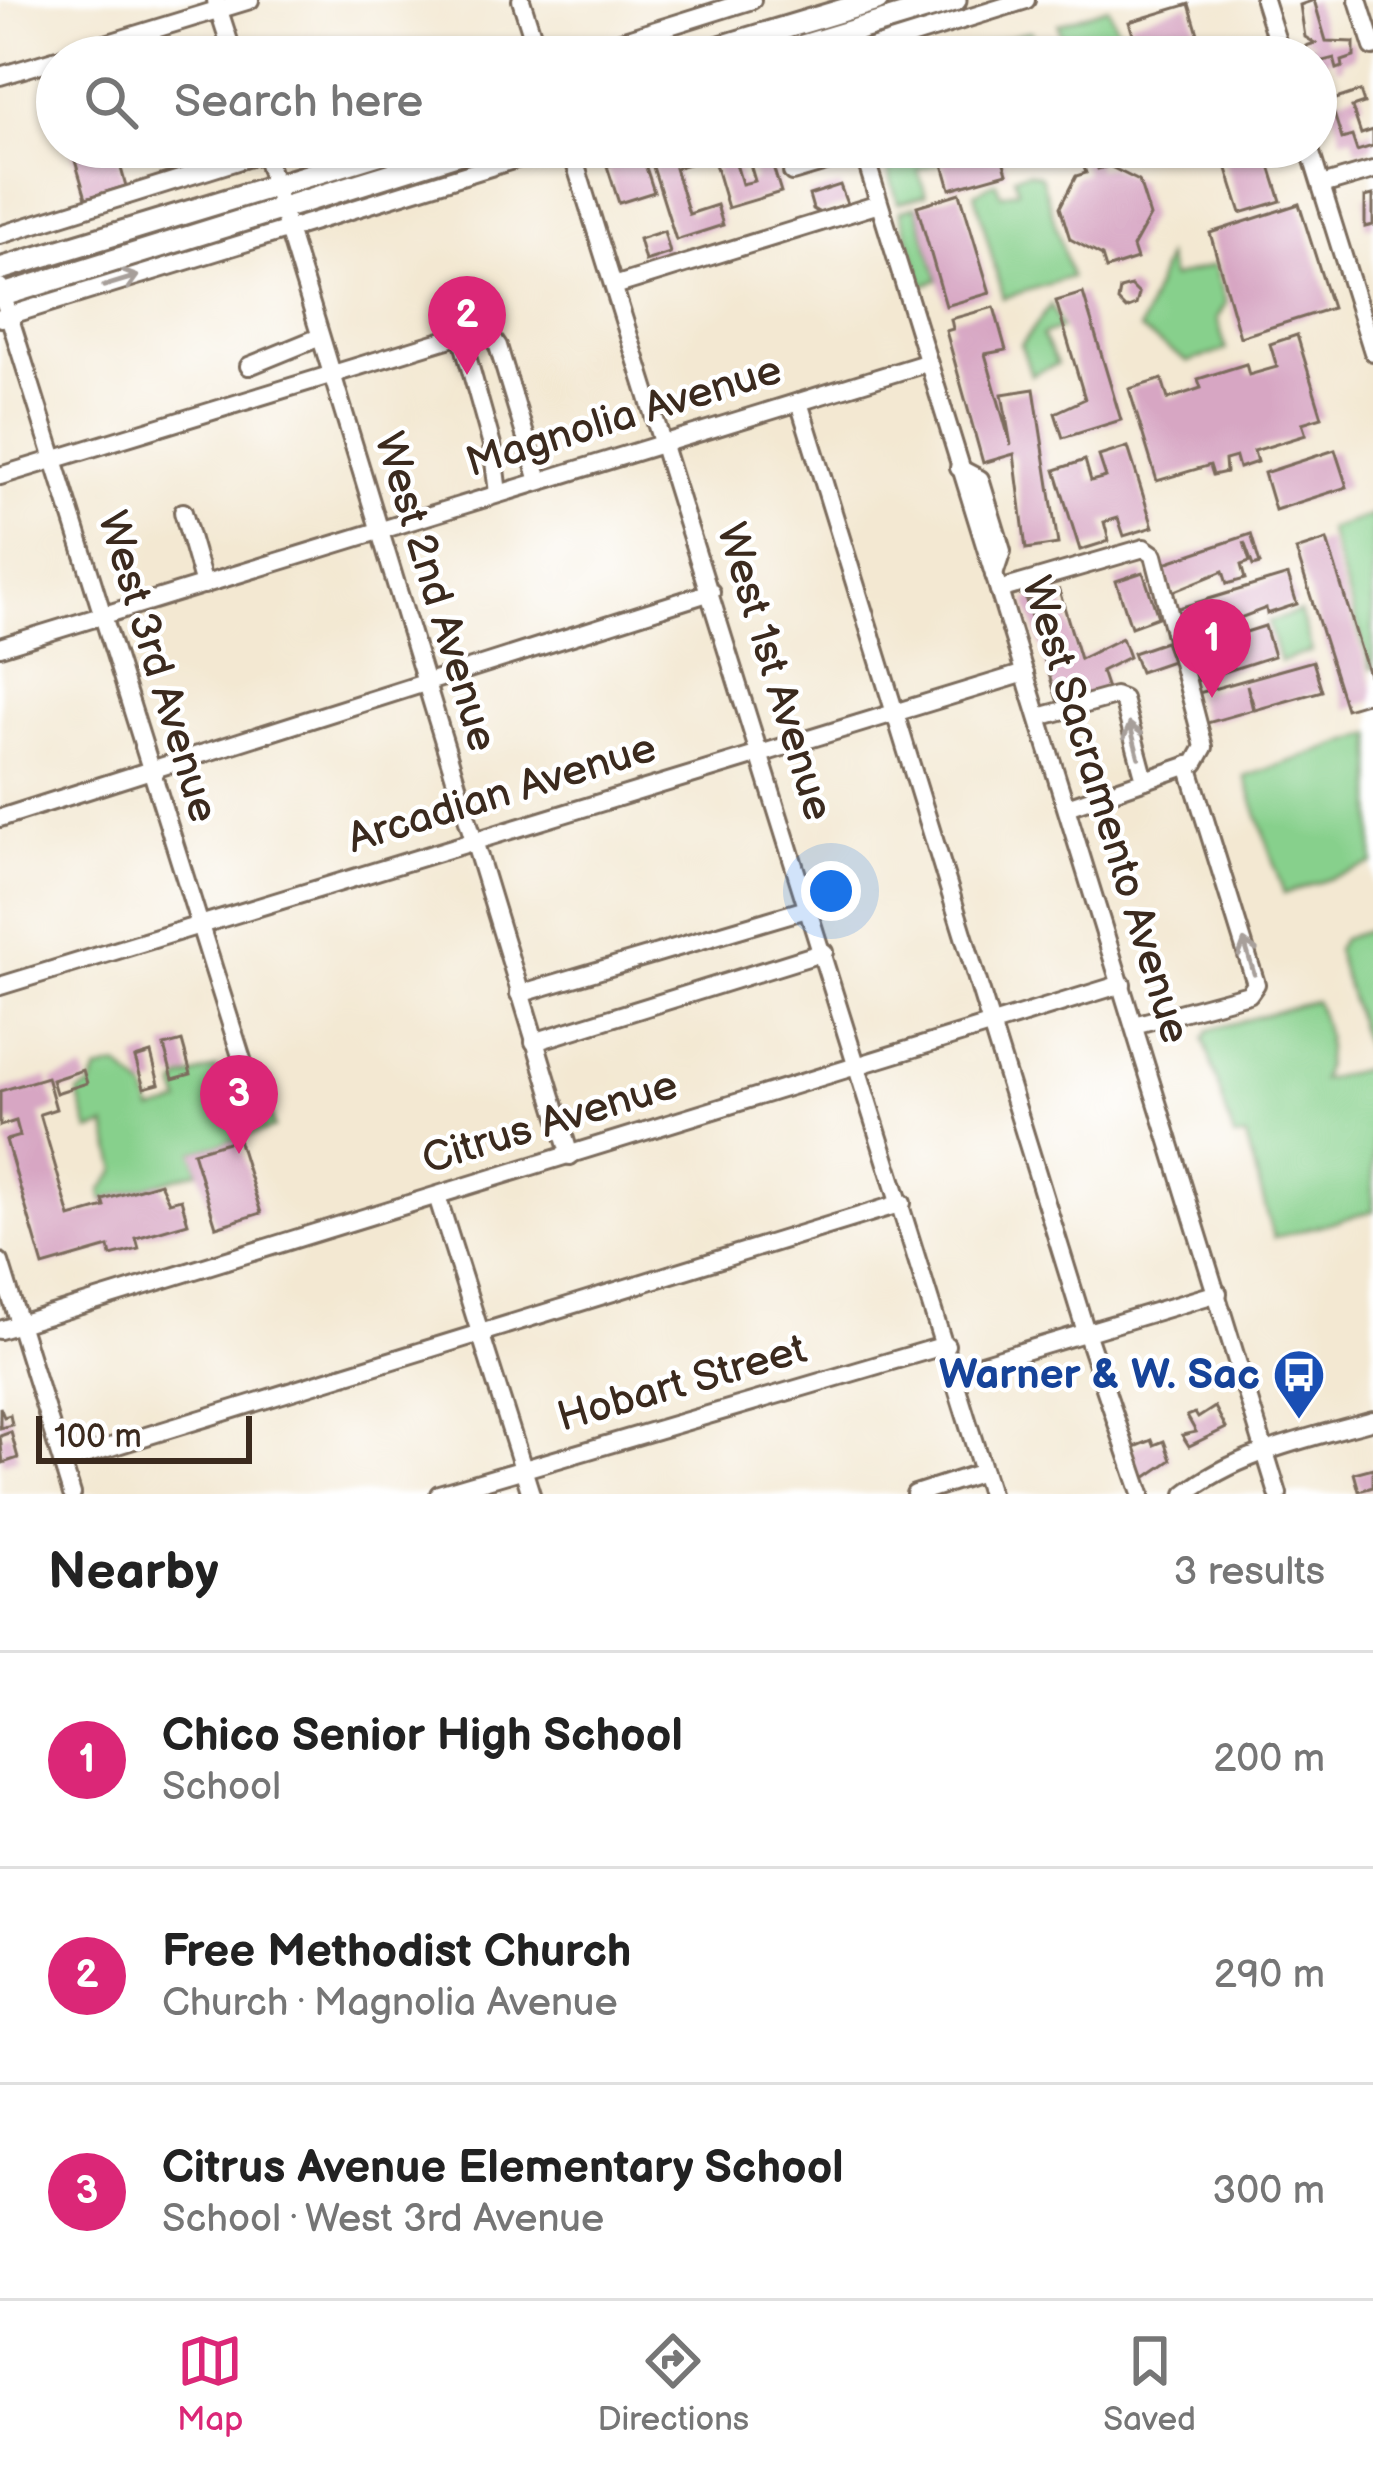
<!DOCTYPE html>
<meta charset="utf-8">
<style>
body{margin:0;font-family:"Balsamiq Sans",sans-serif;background:#f2f2f2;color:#222}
.scale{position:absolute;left:36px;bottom:30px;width:216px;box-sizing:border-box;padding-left:12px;border:6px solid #3b2a1e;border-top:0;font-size:33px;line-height:42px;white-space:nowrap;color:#3b2a1e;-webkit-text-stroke:9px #fff;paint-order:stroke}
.you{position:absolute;left:831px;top:891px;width:42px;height:42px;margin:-30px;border:9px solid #fff;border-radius:50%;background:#1a73e8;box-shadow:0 0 0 18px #1a73e833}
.badge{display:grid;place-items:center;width:78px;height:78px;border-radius:50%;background:#db2777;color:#fff;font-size:39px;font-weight:700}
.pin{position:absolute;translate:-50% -99px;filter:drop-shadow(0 3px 6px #0008)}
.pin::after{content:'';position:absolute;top:63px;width:42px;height:36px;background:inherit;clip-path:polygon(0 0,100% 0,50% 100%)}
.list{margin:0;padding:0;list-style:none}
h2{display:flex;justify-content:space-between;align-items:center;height:156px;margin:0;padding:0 48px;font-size:51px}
h2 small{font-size:39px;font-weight:400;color:#767676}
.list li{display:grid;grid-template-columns:78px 1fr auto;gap:36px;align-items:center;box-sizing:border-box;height:216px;padding:0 48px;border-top:3px solid #e0e0e0}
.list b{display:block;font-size:45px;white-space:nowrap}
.list p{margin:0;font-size:39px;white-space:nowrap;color:#767676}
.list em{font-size:39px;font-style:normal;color:#767676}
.icon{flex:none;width:66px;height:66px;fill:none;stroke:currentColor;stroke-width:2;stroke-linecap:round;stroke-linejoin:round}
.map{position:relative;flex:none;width:1373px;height:1494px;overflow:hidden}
.search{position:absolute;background:#fff;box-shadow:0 3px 9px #0004;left:36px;right:36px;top:36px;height:132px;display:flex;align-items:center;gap:30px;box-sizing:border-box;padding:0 42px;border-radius:66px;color:#767676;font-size:45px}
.sheet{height:804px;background:#fff}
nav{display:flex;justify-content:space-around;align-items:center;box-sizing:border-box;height:168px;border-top:3px solid #e0e0e0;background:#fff;font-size:33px;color:#767676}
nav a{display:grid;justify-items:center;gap:6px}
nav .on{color:#db2777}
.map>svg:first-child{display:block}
.green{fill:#87d08c;stroke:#617d55;stroke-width:3}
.building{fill:#d7a6c3}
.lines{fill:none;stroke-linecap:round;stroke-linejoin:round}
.minor-casing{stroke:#7b6c5d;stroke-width:22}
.major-casing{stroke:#7b6c5d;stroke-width:27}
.minor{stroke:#fff;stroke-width:16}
.major{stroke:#fff;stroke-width:21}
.oneway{stroke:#a79f9a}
.labels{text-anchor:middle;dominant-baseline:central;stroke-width:9;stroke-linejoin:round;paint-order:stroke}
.street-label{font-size:42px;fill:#3b2a1e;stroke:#fff}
.transit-label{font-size:42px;font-weight:bold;fill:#164399;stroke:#fff;text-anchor:end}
</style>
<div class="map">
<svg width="1373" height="1494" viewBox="0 0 1373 1494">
<rect width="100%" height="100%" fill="#fff"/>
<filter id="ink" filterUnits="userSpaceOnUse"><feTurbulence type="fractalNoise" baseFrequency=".00833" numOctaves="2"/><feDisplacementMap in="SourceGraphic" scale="24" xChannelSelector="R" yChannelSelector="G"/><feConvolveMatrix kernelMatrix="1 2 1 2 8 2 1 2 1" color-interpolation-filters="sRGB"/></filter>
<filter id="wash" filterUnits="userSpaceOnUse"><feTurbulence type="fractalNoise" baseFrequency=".004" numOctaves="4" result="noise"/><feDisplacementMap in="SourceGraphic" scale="48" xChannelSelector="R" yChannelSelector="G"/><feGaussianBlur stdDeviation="2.7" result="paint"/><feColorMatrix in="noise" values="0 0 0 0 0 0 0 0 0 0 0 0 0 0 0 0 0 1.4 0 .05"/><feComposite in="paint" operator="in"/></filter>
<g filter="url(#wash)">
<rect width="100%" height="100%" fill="#f3e8d2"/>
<g class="green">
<path d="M1108 7 1122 39 1065 56 1058 24Z"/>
<path d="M1031 31 1045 57H983L985 44Z"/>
<path d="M881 147H938L942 162 918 170 926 195 898 203Z"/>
<path d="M1028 172 1041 176 1071 277 1003 298 975 193 996 182 1001 195 1018 190 1014 176Z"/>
<path d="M916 206 938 280 923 285 900 211Z"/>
<path d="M1166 257 1171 278 1214 265 1226 303 1217 318 1226 350 1188 362 1140 330Z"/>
<path d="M1051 305 1061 328 1042 335 1057 364 1031 375 1021 345Z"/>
<path d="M1373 515V668L1371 669 1328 529Z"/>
<path d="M1300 612 1312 651 1280 662 1268 622Z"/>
<path d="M1373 733V864L1284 894 1245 777Z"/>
<path d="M1373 929V1053L1367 1054 1336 950 1342 939Z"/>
<path d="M1315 1001C1328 1029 1331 1050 1321 1080L1373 1067V1211L1274 1238 1246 1137 1234 1138 1204 1039 1209 1030Z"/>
<path d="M118 1066 146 1091 152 1111 181 1103 176 1087 182 1079 216 1068 224 1093 261 1082 274 1128 194 1152 199 1171 103 1200 101 1191 117 1170 106 1126 89 1131 78 1093 91 1087 97 1071Z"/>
</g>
<g id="blocks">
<g class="building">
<path d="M1314 0 1326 41 1354 42V57L1342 61 1343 67 1337 69 1334 58 1316 63V57H1309L1306 46 1315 43 1305 37 1300 5Z"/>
<path d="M1189 4 1205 57H1096L1136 44 1129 22Z"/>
<path d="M1360 91 1364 103 1352 107 1361 134 1373 130V146L1357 151 1352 136 1342 139 1330 101Z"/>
<path d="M71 147H115L126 186 86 198Z"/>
<path d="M702 147 706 159 675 168 689 214 717 205 723 225 676 240 647 148Z"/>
<path d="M710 147H731L742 184 755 181 745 147H767L781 192 728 208Z"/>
<path d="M938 147H999L1007 173 950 189Z"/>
<path d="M1077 147H1091L1098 169 1109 166 1139 181 1150 216 1133 247 1137 259 1106 269 1102 256 1070 239 1060 207 1076 176 1086 173Z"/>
<path d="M1220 147H1264L1281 201 1241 213Z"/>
<path d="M642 155 654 192 619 203 607 166Z"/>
<path d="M840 185 847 204 820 213 813 209 809 195Z"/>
<path d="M960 193 990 293 946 306 917 206Z"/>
<path d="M1373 195V225L1365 227V197Z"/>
<path d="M1299 204 1332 308 1240 337 1210 233Z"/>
<path d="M664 231 670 253 645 261 639 239Z"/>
<path d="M1131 286 1139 294 1136 305 1126 309 1118 301 1120 289Z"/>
<path d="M1083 293 1121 420 1063 438 1055 413 1085 399 1056 301Z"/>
<path d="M994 307 1006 350 985 354 1011 445 1002 394 1034 389 1058 544 1026 549 1014 454 983 463 946 331 953 329 951 319Z"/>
<path d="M1297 335 1322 417 1302 423 1306 435 1254 451 1257 462 1239 468 1236 457 1225 460 1226 472 1213 475 1210 465 1157 481 1129 389 1162 379 1168 399 1201 388 1198 379 1246 364 1249 375 1277 367 1270 344Z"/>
<path d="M1128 447 1153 527 1124 536 1118 518 1104 522 1109 541 1080 550 1055 470 1085 460 1091 481 1106 477 1099 456Z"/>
<path d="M1335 450 1347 487 1275 510 1264 473Z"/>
<path d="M1251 534 1260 564 1253 566 1244 542 1250 562 1241 565 1245 579 1227 584 1223 571 1172 592 1162 564Z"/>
<path d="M1327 540 1373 688V701L1346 709 1296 550Z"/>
<path d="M1143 572 1158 617 1131 627 1116 581Z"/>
<path d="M1288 575 1297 604 1267 614 1266 608 1182 640 1172 610Z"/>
<path d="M1050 588 1051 593 1059 590 1080 659 1122 638 1129 657 1101 671 1108 692 1059 706 1026 601Z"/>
<path d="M1265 626 1274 656 1199 680 1189 650Z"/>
<path d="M1165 642 1172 661 1140 672 1133 653Z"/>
<path d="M1313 661 1322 691 1255 710 1247 685 1253 710 1204 724 1195 694Z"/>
<path d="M182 1041 191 1074 173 1079 164 1046Z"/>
<path d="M151 1053 159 1084 144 1088 135 1058Z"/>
<path d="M83 1070 87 1083 56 1093 52 1080Z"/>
<path d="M47 1077 56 1109 40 1114 70 1217 105 1207 103 1200 160 1183 169 1202 181 1199 188 1223 136 1238 139 1249 111 1256 109 1247 43 1266 6 1140 20 1136 16 1121 0 1126V1091Z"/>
<path d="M238 1139 261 1213 216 1227 193 1152Z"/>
<path d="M0 1407 4 1417 10 1415 12 1425 0 1428Z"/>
<path d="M1215 1407 1226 1428 1189 1446 1182 1435 1196 1432 1187 1416 1195 1413 1198 1418Z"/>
<path d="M11 1432 18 1458 3 1463 0 1436Z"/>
<path d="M1152 1440 1154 1445 1164 1441 1171 1460 1142 1480 1130 1449Z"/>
<path d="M1373 1468V1487L1359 1491 1354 1473Z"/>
</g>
</g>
</g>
<g filter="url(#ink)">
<use href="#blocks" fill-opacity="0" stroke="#7b6c5d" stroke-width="3"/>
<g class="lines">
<g class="minor-casing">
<g id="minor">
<path d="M521 0 539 57"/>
<path d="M1264 0 1282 57"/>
<path d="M1358 0 1373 47"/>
<path d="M216 1 234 57"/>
<path d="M63 57 250 0"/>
<path d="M570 57 752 0"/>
<path d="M843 57 1026 0"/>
<path d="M0 76 57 59"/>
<path d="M263 147 570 1156"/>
<path d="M570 147 990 1494"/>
<path d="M862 147 1278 1494"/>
<path d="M1309 147 1373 352"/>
<path d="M792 172 863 151"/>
<path d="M1322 185 1373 170"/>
<path d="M0 235 282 147"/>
<path d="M614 286 879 204"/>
<path d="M0 287 245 1069"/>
<path d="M1 318 555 147"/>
<path d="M461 335 492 445 498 493"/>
<path d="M249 366 320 337"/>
<path d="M799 402 1086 1332 1141 1494"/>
<path d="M959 468 980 479 1002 551 994 575"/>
<path d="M0 476 477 330 489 333 498 346 539 481"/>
<path d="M183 512 204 585"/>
<path d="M999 590 1144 548 1154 555 1204 747 1195 763 1067 807"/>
<path d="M0 647 926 363"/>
<path d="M1039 717 1115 696 1123 699 1145 780"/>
<path d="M0 818 711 592"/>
<path d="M0 986 1025 673"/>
<path d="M519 994 810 908"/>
<path d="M1134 1025 1249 994 1256 984 1188 765"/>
<path d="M534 1042 824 952"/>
<path d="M437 1196 531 1494"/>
<path d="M0 1262 72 1494"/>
<path d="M0 1330 1122 984"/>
<path d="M954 1372 1218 1293"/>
<path d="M62 1462 902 1203"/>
<path d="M439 1494 946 1345"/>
<path d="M915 1494 983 1472"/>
<path d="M1185 1494C1238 1452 1310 1438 1373 1420"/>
</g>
</g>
<g class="major-casing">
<g id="major">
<path d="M687 57 877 0"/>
<path d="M766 57 955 0"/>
<path d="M0 269 402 147"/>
<path d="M0 296 479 147"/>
</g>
</g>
<use href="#minor" class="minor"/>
<use href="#major" class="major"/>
</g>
<defs><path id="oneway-shaft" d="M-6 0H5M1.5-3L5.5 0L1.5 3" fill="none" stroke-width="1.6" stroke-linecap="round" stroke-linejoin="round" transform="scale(3)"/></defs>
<g class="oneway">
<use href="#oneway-shaft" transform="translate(121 281) rotate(-17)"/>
<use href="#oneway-shaft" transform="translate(1134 740) rotate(-105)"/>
<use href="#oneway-shaft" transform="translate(1249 957) rotate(-107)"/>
</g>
</g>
<defs>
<g id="bus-pin" transform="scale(2.7)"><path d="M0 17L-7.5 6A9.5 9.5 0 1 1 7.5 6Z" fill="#1a4fb4" stroke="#fff"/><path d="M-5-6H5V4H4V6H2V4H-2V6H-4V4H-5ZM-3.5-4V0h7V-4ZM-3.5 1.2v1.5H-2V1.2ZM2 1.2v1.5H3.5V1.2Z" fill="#fff"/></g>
</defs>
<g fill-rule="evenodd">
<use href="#bus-pin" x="1299" y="1375"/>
</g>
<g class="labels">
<g class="street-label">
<text transform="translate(624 417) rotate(-17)">Magnolia Avenue</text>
<text transform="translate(435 592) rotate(73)">West 2nd Avenue</text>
<text transform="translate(157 667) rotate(73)">West 3rd Avenue</text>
<text transform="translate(774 672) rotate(73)">West 1st Avenue</text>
<text transform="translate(502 794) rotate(-17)">Arcadian Avenue</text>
<text transform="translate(1105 810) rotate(73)">West Sacramento Avenue</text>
<text transform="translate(550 1123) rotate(-17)">Citrus Avenue</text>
<text transform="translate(682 1384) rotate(-16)">Hobart Street</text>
</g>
<g class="transit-label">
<text x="1260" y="1375">Warner &amp; W. Sac</text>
</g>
</g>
</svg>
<div class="scale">100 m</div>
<div class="you"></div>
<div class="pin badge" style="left:1212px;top:698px">1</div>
<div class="pin badge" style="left:467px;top:375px">2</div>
<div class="pin badge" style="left:239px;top:1154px">3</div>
<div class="search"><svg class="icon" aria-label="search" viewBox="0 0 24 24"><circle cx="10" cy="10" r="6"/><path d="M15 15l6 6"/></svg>Search here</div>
</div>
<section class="sheet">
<h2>Nearby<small>3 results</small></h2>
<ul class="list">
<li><span class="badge">1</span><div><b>Chico Senior High School</b><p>School</p></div><em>200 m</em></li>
<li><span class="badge">2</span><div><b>Free Methodist Church</b><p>Church · Magnolia Avenue</p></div><em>290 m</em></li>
<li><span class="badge">3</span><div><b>Citrus Avenue Elementary School</b><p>School · West 3rd Avenue</p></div><em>300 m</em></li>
</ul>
</section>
<nav>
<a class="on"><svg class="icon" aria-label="map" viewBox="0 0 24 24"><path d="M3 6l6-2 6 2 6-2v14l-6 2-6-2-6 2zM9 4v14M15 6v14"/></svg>Map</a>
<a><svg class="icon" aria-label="directions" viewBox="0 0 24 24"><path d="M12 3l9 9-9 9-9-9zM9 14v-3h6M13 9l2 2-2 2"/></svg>Directions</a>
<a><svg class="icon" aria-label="saved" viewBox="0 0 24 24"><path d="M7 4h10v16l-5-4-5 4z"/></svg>Saved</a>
</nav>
